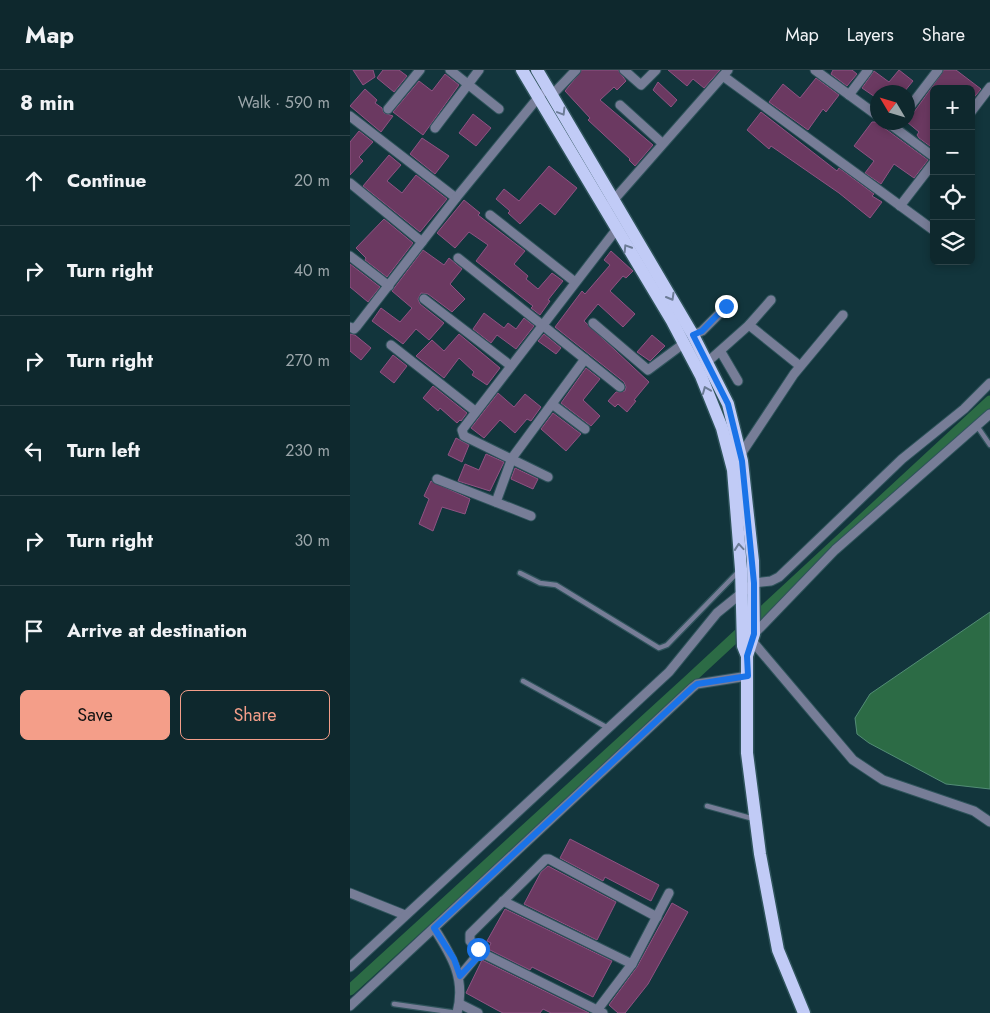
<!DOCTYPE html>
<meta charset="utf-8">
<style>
body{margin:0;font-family:Jost,sans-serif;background:#173035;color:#f1f3f6}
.controls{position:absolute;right:15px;top:15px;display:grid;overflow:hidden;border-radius:8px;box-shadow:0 2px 8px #0003}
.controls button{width:45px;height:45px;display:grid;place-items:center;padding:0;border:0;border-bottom:1px solid #2e4449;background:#0e282d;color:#f1f3f6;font:25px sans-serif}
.compass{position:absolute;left:520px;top:15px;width:45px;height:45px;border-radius:50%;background:#0e282d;box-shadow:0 2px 8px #0003;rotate:308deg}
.stop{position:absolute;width:15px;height:15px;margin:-11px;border:4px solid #1a73e8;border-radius:50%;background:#fff}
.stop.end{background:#1a73e8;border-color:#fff;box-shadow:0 1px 5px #0008}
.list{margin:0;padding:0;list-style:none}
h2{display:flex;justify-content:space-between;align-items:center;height:65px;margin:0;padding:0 20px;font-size:21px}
h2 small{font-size:16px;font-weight:400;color:#9ba6aa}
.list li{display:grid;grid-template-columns:32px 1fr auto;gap:15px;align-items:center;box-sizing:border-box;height:90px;padding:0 20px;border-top:1px solid #2e4449}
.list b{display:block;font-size:19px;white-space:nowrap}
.list em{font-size:16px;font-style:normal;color:#9ba6aa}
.actions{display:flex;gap:10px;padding:15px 20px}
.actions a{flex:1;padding:11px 0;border:1px solid #f49e89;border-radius:8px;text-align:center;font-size:18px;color:#f49e89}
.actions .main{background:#f49e89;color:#111}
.icon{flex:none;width:28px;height:28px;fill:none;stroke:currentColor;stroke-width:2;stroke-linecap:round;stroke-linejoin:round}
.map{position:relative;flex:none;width:640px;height:943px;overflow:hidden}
header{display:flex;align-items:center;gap:30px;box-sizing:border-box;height:70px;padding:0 25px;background:#0e282d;border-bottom:1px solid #2e4449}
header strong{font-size:24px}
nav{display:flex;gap:28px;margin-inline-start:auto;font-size:18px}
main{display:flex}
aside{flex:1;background:#0e282d}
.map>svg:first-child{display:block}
.water{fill:#2c6b45;stroke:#538d76}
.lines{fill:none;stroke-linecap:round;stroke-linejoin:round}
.canal{stroke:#2c6b45;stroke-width:11}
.building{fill:#6b3961;stroke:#8f5383}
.service-casing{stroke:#2e535b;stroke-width:7}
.minor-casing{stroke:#2e535b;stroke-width:11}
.primary-casing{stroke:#2e535b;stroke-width:15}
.service{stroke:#777d97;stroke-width:4.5}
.minor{stroke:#777d97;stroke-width:9}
.primary{stroke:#c1cbf6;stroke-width:12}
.oneway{stroke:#6c7c96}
.route{stroke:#1a73e8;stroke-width:6}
</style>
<header>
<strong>Map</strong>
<nav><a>Map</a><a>Layers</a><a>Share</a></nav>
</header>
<main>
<aside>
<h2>8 min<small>Walk · 590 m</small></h2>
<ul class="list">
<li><svg class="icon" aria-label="ahead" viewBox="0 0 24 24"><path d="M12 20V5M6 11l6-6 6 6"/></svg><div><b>Continue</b></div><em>20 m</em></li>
<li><svg class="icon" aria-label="right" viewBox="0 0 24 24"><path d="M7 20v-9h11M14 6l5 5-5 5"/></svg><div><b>Turn right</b></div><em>40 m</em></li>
<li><svg class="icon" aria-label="right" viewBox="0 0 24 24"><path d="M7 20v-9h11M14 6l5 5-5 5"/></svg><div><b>Turn right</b></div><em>270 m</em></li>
<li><svg class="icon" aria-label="left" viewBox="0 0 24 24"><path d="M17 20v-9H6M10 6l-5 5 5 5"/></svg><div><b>Turn left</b></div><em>230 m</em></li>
<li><svg class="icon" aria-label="right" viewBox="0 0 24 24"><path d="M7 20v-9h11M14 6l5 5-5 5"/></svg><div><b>Turn right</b></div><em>30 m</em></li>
<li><svg class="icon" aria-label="arrive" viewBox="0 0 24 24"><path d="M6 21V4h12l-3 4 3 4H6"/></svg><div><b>Arrive at destination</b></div></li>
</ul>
<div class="actions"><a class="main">Save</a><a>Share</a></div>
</aside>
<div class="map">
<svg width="640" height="943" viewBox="0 0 640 943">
<rect width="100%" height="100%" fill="#12353c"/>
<path class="water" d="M640 542V719L596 714 519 673 507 664 505 648 520 624Z"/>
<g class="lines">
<path class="canal" d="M0 920 339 610 640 331"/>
</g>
<g class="building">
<path d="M3 0H23L25 7 13 15Z"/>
<path d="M33 0H49L57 6 44 22 27 8Z"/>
<path d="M232 0H268L276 11 267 20 264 17 250 30 303 75 285 96 279 90 280 89 238 50 240 48 215 21Z"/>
<path d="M318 0H370L354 18 343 9 337 16Z"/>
<path d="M483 0H502L507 4 497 16 481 4Z"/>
<path d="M549 0 563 11 554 22H528V29L512 18 524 1 539 12Z"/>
<path d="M594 0H606L631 19 621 31V19H584V79L569 68 567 65 569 62 557 52Z"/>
<path d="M95 4 109 15 73 65 43 42 69 11 82 21Z"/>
<path d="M466 8 489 25 476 42 473 39 458 60 419 32 433 14 450 28Z"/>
<path d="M308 12 327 30 321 37 303 20Z"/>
<path d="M15 19 27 30 25 33 32 38 34 43 43 46 31 62 0 36Z"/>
<path d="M411 42 487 101 489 98 524 124 522 126 532 132 520 148 489 123 421 76 419 79 397 60Z"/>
<path d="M123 44 141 58 126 76 109 63Z"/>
<path d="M522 52H526L578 90 564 108 544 94 531 114 515 103 524 91 504 76Z"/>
<path d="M9 61 23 72 9 87 13 91 0 105V72Z"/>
<path d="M72 68 99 86 85 104 60 84Z"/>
<path d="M39 85 51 95 37 111 52 123 66 105 97 129 70 162 13 116Z"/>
<path d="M199 96 227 118 205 145 190 133 170 154 158 143 160 141 146 129 154 119 169 131Z"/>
<path d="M114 130 130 143 128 145 175 181 164 194 178 206 176 209 188 219 202 203 213 211 198 230 200 231 190 245 181 238 183 236 179 233 126 191 138 175 119 162 105 178 87 163Z"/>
<path d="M34 149 63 173 37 207 15 190 16 188 6 178Z"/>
<path d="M73 180 94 195 99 188 112 199 100 214 115 229 102 242 78 224 71 223 68 229 70 234 94 253 79 270 66 259 53 274 22 251 31 238 50 252 62 238 42 221Z"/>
<path d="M261 181 283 201 276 208 273 206 260 221 285 244 273 257 248 234 234 251 299 312 284 330 286 331 277 342 268 334 265 337 258 331 266 322 275 321 276 317 274 312 205 257 232 221 235 224 260 195 254 190Z"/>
<path d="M0 194 30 217 18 232 0 217Z"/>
<path d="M134 243 154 258 158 253 166 259 174 248 184 256 166 279 147 265 141 273 123 259Z"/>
<path d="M0 264 5 265 21 278 11 290 0 281Z"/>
<path d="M109 264 150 298 137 315 122 305 124 302 109 288 94 308 66 286 82 270 94 281Z"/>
<path d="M194 264 211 278 206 284 188 271Z"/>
<path d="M302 265 315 276 300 291 287 282Z"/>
<path d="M43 285 57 296 44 313 30 302Z"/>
<path d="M236 298 250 309 233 330 250 346 241 356 211 333Z"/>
<path d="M83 316 117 343 111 351 110 350 107 353 90 338 88 341 73 328Z"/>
<path d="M148 323 164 337 175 324 191 337 181 351 177 349 165 363 150 350 134 368 121 358Z"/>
<path d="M203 343 231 364 216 381 191 359Z"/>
<path d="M106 368 119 375 112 392 98 385Z"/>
<path d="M136 384 154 392 140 421 108 411 115 394 129 400Z"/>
<path d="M165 398 188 409 183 419 161 409Z"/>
<path d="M81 411 120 429 115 444 92 437 83 461 69 454 79 429 74 426Z"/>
<path d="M220 769 309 815 301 831 255 807 253 811 210 788Z"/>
<path d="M198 796 266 832 247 870 174 834 191 802Z"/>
<path d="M322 833 338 842 298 914 275 943H268L259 935 287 897Z"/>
<path d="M155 839 262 891 243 927 182 897 180 900 138 879 141 873 137 871Z"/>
<path d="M132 890 237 942 239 943H201L193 939 190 943H153L147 940 116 923Z"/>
</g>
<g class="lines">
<g class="service-casing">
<g id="service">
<path d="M627 356 640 375"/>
<path d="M170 503 190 513 206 515 309 578 317 575 389 501"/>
<path d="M173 611 258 658"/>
<path d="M357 736 404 749"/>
<path d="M44 934 107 943"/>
</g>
</g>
<g class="minor-casing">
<g id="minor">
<path d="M100 0 149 39"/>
<path d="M274 0 291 15 306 0"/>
<path d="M465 0 528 46"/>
<path d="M373 6 582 159"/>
<path d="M202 25 226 0"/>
<path d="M499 25 518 0"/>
<path d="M270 35 312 73"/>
<path d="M38 39 70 0"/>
<path d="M558 39 588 0"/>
<path d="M621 42 640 17"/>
<path d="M0 46 106 128"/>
<path d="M537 52 584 87"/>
<path d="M85 58 129 0"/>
<path d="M0 113 72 172"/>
<path d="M261 133 378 0"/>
<path d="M550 136 584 92"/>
<path d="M140 145 225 212"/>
<path d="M0 186 39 216"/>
<path d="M108 188 270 317"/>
<path d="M74 229 161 296"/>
<path d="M243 253 298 300 333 274"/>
<path d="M399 255 450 296"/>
<path d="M0 257 4 259 7 256 106 128 191 24"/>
<path d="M343 265 352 261 377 236"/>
<path d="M41 275 125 341"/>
<path d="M371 282 388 311"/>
<path d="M354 295 399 255 421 230"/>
<path d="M202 334 235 359"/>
<path d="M391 384 444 304 493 245"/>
<path d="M198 407 114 366 112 360 266 160"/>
<path d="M87 409 181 446"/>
<path d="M146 432 162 388 235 289"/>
<path d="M404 564 485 480 640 344"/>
<path d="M403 572 503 690 533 710 624 741 640 752"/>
<path d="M0 823 55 845"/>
<path d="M153 831 282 894"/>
<path d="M84 858C102 886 116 909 107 943"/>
<path d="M130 882 253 943"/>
<path d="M0 897 319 602 367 543 404 513 421 511 429 507 552 389 614 339 640 313"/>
<path d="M110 906 130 882 120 871V864L196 789H199L307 847"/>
<path d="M110 934 128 943"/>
<path d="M0 936 342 618 347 614 398 606"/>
<path d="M248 939 282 894 319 823"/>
</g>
</g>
<g class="primary-casing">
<g id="primary">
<path d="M172 0 322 251 351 306 372 358 383 400 391 499 393 576 397 586V683L410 784 428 880 454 943"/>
<path d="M187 0 343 265 378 334 392 391 403 491 404 564 397 586"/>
</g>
</g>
<use href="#service" class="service"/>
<use href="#minor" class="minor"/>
<use href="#primary" class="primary"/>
</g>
<defs><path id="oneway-chevron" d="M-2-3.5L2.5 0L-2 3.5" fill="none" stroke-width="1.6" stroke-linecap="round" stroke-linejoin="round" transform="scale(1.25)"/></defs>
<g class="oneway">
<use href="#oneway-chevron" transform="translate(212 42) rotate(59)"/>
<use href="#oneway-chevron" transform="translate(277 178) rotate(-122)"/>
<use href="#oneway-chevron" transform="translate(321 227) rotate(60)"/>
<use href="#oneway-chevron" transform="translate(356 320) rotate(-112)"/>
<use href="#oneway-chevron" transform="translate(389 477) rotate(-95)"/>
</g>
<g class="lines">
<path class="route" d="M128 879 130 882 128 887 110 906 104 889 84 858 342 618 347 614 398 606 397 586 404 564V513L392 391 378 334 343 265 352 261 376 236"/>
</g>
</svg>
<div class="controls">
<button>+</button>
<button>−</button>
<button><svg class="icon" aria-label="locate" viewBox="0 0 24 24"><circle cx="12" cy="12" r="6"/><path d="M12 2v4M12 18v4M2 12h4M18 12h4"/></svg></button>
<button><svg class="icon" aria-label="layers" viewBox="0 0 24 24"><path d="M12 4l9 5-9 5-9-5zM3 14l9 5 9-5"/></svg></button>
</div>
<svg class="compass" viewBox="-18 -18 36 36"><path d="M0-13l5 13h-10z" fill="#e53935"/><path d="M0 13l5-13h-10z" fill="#9ba6aa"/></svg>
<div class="stop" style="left:128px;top:879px"></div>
<div class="stop end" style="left:376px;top:236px"></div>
</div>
</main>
